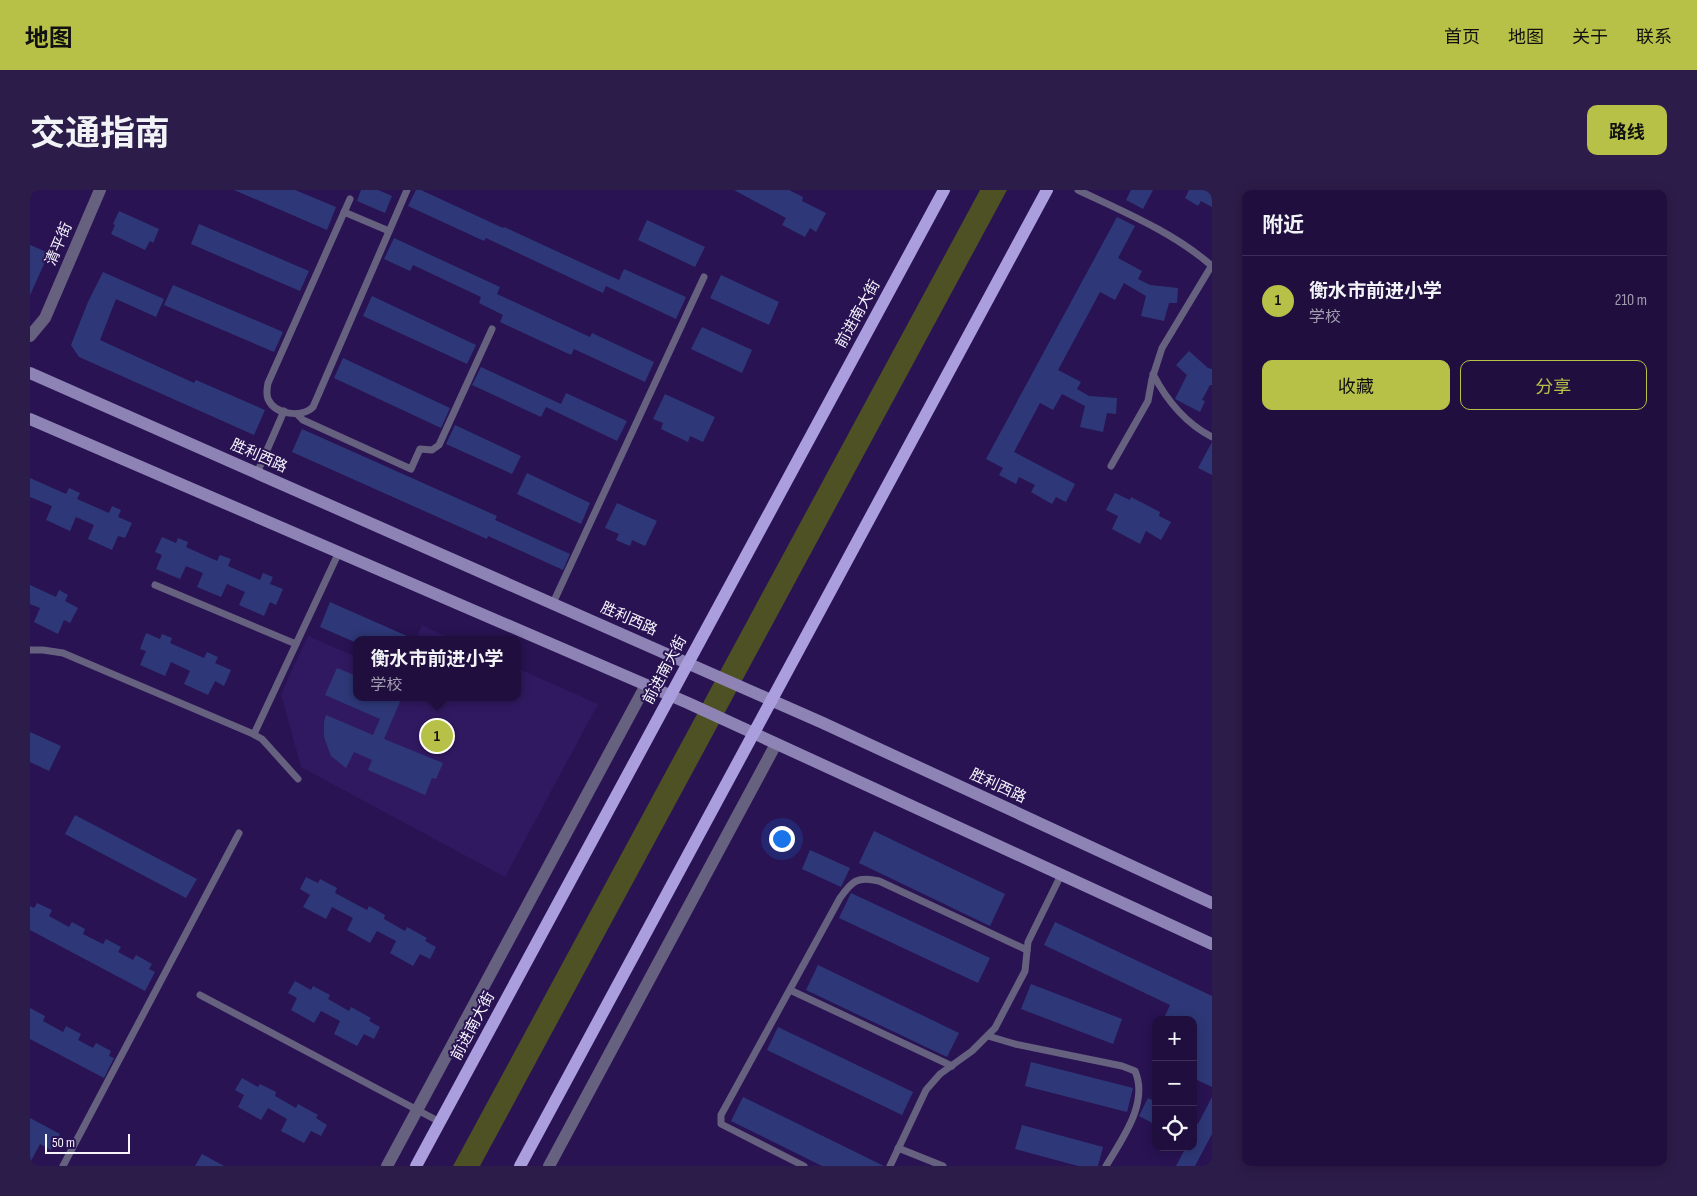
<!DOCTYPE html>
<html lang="zh">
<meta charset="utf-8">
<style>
body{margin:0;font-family:"Sofia Sans Condensed","Noto Sans SC",sans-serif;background:#2c1c49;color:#f1f3f6}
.controls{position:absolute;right:15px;bottom:15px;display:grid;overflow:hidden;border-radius:10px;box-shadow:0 2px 12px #0003}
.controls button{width:45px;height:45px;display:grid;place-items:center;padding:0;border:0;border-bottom:1px solid #3c2e58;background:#1f0e3e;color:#f1f3f6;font:25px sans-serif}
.scale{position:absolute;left:15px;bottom:12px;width:85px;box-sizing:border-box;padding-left:5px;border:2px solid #f5f4fc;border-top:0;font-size:14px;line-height:18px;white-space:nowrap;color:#f5f4fc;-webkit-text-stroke:4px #291353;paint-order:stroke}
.you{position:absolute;left:751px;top:648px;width:18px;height:18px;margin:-12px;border:4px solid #fff;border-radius:50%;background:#1a73e8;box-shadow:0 0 0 8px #1a73e833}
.badge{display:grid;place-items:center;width:32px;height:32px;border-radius:50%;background:#b8c147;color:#111;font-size:16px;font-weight:700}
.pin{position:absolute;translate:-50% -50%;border:2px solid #fff;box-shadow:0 1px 5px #0006}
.popup{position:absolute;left:323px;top:446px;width:168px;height:65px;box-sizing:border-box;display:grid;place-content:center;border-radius:10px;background:#1f0e3e;filter:drop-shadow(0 1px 4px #0005);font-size:16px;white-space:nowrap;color:#a19cb0}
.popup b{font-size:19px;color:#f1f3f6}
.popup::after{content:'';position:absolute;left:50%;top:100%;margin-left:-10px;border:10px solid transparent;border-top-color:#1f0e3e}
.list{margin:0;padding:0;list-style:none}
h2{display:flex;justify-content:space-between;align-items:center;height:65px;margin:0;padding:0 20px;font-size:21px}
h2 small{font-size:16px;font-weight:400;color:#a19cb0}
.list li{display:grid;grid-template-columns:32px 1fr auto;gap:15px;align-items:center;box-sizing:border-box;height:90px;padding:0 20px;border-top:1px solid #3c2e58}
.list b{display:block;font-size:19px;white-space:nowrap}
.list p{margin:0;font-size:16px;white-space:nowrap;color:#a19cb0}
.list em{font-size:16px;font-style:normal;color:#a19cb0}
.actions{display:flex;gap:10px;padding:15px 20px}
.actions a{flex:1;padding:11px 0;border:1px solid #b8c147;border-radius:10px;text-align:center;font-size:18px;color:#b8c147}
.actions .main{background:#b8c147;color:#111}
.icon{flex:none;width:28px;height:28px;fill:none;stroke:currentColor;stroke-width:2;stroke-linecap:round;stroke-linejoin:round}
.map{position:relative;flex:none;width:1182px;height:976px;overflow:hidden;border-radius:10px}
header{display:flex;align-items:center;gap:30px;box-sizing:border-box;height:70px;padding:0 25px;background:#b8c147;color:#111}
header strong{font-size:24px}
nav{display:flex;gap:28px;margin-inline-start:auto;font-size:18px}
.intro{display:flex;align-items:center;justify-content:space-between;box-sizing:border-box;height:120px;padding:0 30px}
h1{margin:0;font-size:35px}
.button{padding:12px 22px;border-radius:10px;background:#b8c147;color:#111;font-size:18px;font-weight:700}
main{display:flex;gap:30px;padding:0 30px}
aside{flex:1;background:#1f0e3e;border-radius:10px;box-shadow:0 2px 12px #0003}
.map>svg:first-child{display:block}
.built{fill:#311961}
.water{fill:#4d5124}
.building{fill:#2e3878}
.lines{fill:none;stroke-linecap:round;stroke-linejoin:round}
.service{stroke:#676180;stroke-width:7}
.minor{stroke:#676180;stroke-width:12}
.tertiary{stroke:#676180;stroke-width:12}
.secondary{stroke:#8d83b5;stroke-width:12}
.primary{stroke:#aa9ede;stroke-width:12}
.labels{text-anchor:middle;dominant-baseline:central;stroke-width:4;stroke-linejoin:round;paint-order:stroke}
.street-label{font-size:15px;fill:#f5f4fc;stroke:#291353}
</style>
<header>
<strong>地图</strong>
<nav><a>首页</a><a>地图</a><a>关于</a><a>联系</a></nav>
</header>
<div class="intro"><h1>交通指南</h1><a class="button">路线</a></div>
<main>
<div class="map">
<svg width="1182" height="976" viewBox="0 0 1182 976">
<rect width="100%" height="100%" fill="#291353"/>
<g class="built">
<path d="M392 435 424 450H385Z"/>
<path d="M278 446 327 467V507H487V478L568 514 475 687 271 577 251 504Z"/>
</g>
<path class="water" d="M950 0H977L450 976H423Z"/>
<g class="building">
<path d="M204 0H265L306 17 297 40Z"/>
<path d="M331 0H348L362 6 355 23 327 11Z"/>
<path d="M386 0H391L473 38 474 37 589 90 594 79 656 107 646 129 576 96 573 103 456 48 454 51 378 16Z"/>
<path d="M704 0H759L773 7 772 11 796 23 786 42 780 38 775 47 752 35 756 28Z"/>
<path d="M1101 0H1123L1113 19 1096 10Z"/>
<path d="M1159 0H1182V17L1171 11 1168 16 1155 8Z"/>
<path d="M89 21 129 39 123 53 120 51 115 60 81 44 85 35 83 34Z"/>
<path d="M1087 27 1105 36 1088 68 1112 81 1108 89 1120 95 1148 98 1147 113H1139L1134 131 1111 126 1116 106 1094 93 1085 110 1070 102 1028 180 1051 192 1047 199 1059 206 1087 208 1086 224 1077 223 1073 242 1050 237 1055 216 1032 204 1023 220 1010 213 984 262 1045 294 1036 312 1026 307 1022 314 1001 302 1005 295 989 287 986 294 969 285 973 278 956 269Z"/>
<path d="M617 30 675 57 665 77 608 50Z"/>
<path d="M169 34 279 81 270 101 161 54Z"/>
<path d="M364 48 470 97 467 104 560 147 562 143 624 172 615 192 544 159 541 165 470 132 473 125 449 113 451 107 383 75 380 81 354 69Z"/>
<path d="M0 55 19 63 0 105Z"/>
<path d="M73 82 134 109 126 127 86 109 70 150 164 193 166 190 235 220 224 245 49 167 41 155 58 112Z"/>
<path d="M691 85 749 112 739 135 680 108Z"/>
<path d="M143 95 253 142 244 162 134 115Z"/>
<path d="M342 106 446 155 437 174 333 126Z"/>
<path d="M672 137 722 160 712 183 661 159Z"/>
<path d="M1159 161 1178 178 1182 179V195H1180L1172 210 1175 211 1170 222 1145 209 1157 185 1146 175Z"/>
<path d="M313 168 420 218 411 238 304 188Z"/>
<path d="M451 177 531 214 536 203 597 231 587 251 516 217 511 227 442 195Z"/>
<path d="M635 204 685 227 673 252 660 246 658 252 631 239 633 233 623 229Z"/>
<path d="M425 235 491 266 482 284 416 254Z"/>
<path d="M272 239 467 326 465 330 540 364 533 380 458 346 457 349 262 262Z"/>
<path d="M1182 252V285L1168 278Z"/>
<path d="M497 283 560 313 551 334 487 304Z"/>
<path d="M0 288 36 304 39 298 50 303 47 309 79 323 82 316 91 320 88 327 102 333 95 348 88 346 82 360 58 349 64 335 46 327 40 341 16 330 22 316 0 307Z"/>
<path d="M1085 303 1100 310 1101 307 1130 322 1129 326 1141 332 1131 350 1116 341 1110 354 1082 339 1088 326 1076 320Z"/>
<path d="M587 313 627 331 615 356 602 350 600 356 586 350 589 344 575 338Z"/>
<path d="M132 347 146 353 148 348 158 352 156 357 187 371 190 365 201 369 198 376 230 390 233 383 243 387 240 394 253 399 246 415 240 412 234 426 209 415 215 402 197 394 191 407 167 397 173 383 156 376 150 389 126 379 132 365 125 362Z"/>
<path d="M0 395 26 407 29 400 38 405 35 411 48 418 40 433 34 430 28 444 4 432 10 418 0 414Z"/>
<path d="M300 412 386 450H327V453L290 437Z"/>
<path d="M116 443 130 449 132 444 142 448 140 453 174 468 177 462 188 467 185 473 201 480 194 496 185 491 178 505 154 494 160 481 141 472 135 486 110 475 116 461 110 459Z"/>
<path d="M307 478 327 486V507H372L354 549 413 573 406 589 402 588 395 605 338 580 342 570 324 562 316 578 301 566 294 547V532L296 525 343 545 350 529 295 505Z"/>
<path d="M0 542 31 556 19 581 0 572Z"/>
<path d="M45 625 167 689 156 708 35 644Z"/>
<path d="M844 641 975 704 960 736 829 673Z"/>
<path d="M780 660 820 678 811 697 772 679Z"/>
<path d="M276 687 288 693 290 689 307 698 305 703 337 720 339 716 355 725 354 729 375 741 377 737 397 748 395 751 406 757 400 769 390 764 383 776 360 763 366 751 347 741 340 753 317 740 323 728 302 717 296 729 273 717 280 705 270 699Z"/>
<path d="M821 703 960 768 948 793 809 728Z"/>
<path d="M7 713 22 720 19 726 39 737 42 732 55 739 53 744 73 754 76 749 91 757 88 762 103 770 106 765 122 774 119 779 125 782 115 801 0 740V716L4 718Z"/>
<path d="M1025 732 1182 806V897L1163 888V830H1133L1140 815 1014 755Z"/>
<path d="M788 775 929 843 917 867 776 800Z"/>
<path d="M265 791 281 800 283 796 300 805 298 809 319 821 321 817 341 828 339 831 350 837 344 849 334 844 327 856 304 844 310 831 291 821 284 833 261 820 267 808 258 803Z"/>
<path d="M1001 794 1092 829 1083 854 991 819Z"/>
<path d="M0 818 15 826 13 831 33 842 36 836 51 844 48 850 63 858 66 853 81 861 79 866 84 868 74 888 0 849Z"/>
<path d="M748 837 883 902 872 925 737 860Z"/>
<path d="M1001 872 1103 898 1097 922 995 896Z"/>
<path d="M212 888 228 897 230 894 246 902 245 906 266 918 268 914 288 925 286 928 297 935 291 946 281 941 274 953 251 941 257 929 238 918 231 930 208 917 214 905 205 900Z"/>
<path d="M713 907 854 976H792L701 931Z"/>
<path d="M1182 907V944L1165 976H1146L1156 957H1163V931L1168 934Z"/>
<path d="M1118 908 1126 912V935L1109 926Z"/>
<path d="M0 928 30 944 21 960 10 954 0 973Z"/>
<path d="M992 935 1073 957 1068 976H1048L985 959Z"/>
<path d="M172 964 194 976H165Z"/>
</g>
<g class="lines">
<g class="service">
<path d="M1048 0C1094 22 1143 42 1182 76"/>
<path d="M320 9 238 193C237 198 236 204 238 209 245 225 272 228 283 217L377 0"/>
<path d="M314 22 359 41"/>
<path d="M1123 184C1137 211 1155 233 1182 247"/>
<path d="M267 224 273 230 381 279 390 259 402 260 409 255 462 139"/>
<path d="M1081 276 1118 211 1122 189 1132 158 1182 75"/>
<path d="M227 283 254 221"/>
<path d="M125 395 266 454"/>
<path d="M523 413 674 87"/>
<path d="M0 460H13L33 463 221 543 232 549 268 589"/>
<path d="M224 544 309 362"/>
<path d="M760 800 922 876"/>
<path d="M170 805 410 932"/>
<path d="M958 846 985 854 1092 876 1105 881C1119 913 1092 949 1076 976"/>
<path d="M868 958 913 976"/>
<path d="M33 976 209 643"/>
<path d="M774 976 691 934V925L810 708C822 691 827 686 849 691L997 760"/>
<path d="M860 976 896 900 910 884 942 861 965 838 995 781 998 752 1031 685"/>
</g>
<g class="minor">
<path d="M357 976 616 495"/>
<path d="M519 976 746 554"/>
</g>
<path class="tertiary" d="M0 146 15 128 70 0"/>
<g class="secondary">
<path d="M0 183 793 533 1182 713"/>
<path d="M0 229 658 513 1182 754"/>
</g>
<g class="primary">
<path d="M386 976 914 0"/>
<path d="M490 976 1017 0"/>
</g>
</g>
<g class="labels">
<g class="street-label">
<text transform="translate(29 54) rotate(-67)">清平街</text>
<text transform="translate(828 124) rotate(-61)">前进南大街</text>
<text transform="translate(229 266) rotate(24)">胜利西路</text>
<text transform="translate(599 429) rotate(24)">胜利西路</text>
<text transform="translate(635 480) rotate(-62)">前进南大街</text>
<text transform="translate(968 596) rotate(25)">胜利西路</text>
<text transform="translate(443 836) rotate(-62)">前进南大街</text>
</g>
</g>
</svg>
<div class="controls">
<button>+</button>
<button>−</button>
<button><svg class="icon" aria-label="locate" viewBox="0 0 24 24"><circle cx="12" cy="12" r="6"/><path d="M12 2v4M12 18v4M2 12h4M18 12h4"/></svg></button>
</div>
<div class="scale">50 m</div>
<div class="you"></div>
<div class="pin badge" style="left:407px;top:546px">1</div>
<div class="popup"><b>衡水市前进小学</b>学校</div>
</div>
<aside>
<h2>附近<small></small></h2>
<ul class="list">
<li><span class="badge">1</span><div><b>衡水市前进小学</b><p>学校</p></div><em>210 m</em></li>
</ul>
<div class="actions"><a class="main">收藏</a><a>分享</a></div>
</aside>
</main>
